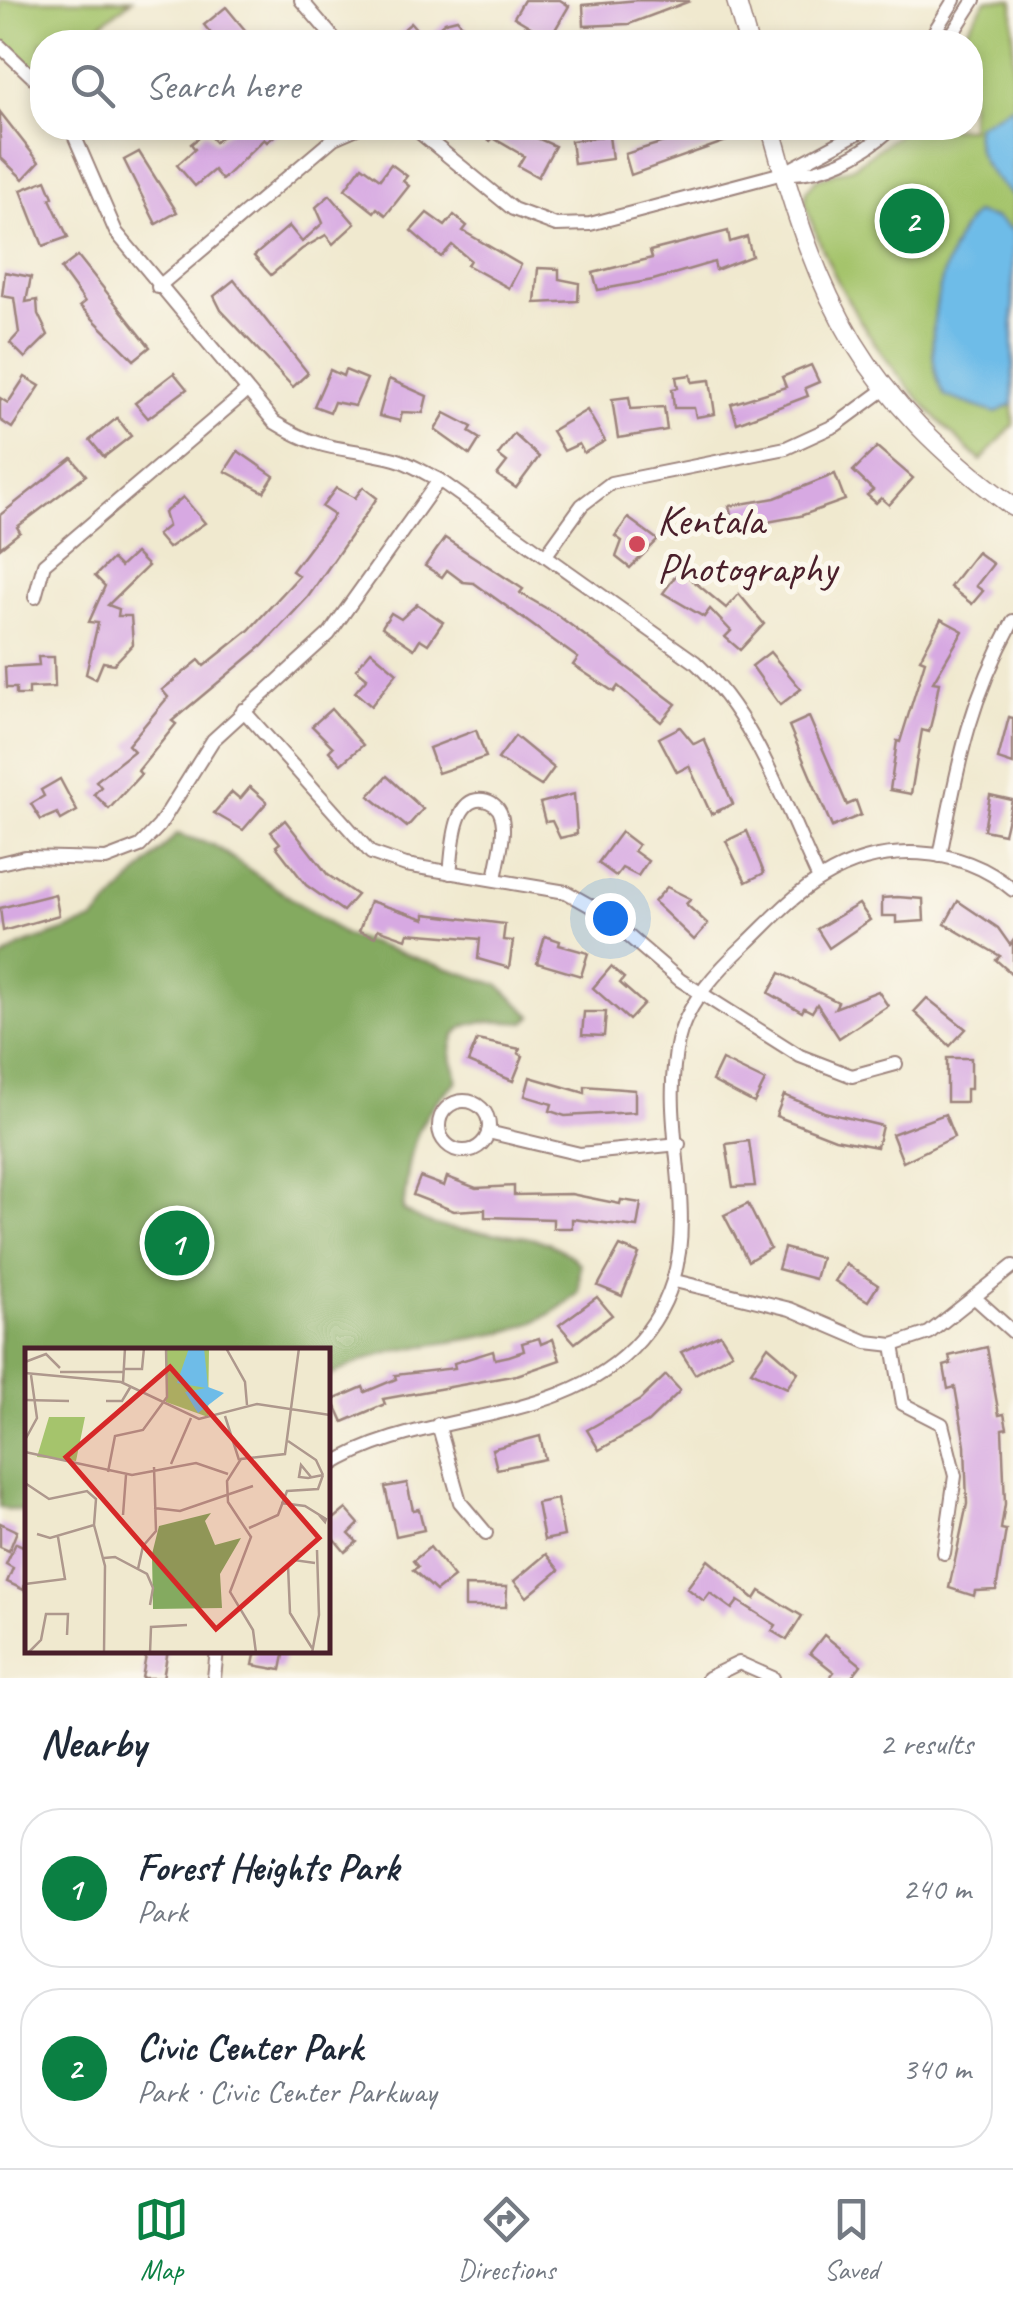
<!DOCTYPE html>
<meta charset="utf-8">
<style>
body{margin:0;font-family:Caveat,sans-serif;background:#f6f6f7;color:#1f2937}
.you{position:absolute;left:610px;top:918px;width:35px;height:35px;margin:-25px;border:8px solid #fff;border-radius:50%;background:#1a73e8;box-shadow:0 0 0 15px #1a73e833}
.badge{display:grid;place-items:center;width:65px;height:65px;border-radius:50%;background:#0b8043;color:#fff;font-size:32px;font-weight:700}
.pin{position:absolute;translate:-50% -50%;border:5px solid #fff;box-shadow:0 2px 10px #0006}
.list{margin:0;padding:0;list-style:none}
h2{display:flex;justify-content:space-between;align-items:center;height:130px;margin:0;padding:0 40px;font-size:42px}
h2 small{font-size:32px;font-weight:400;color:#747a83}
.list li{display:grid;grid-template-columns:65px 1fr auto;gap:30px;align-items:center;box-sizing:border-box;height:160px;margin:0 20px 20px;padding:0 20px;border:2px solid #e0e1e3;border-radius:40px}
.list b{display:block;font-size:38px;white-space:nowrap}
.list p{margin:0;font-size:32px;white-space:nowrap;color:#747a83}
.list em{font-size:32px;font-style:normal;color:#747a83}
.icon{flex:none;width:55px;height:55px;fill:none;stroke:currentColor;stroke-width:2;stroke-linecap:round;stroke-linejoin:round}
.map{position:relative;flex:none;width:1013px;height:1678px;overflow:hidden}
.search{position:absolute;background:#fff;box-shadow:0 5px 15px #0003;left:30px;right:30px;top:30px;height:110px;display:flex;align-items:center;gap:25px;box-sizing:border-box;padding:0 35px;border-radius:40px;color:#747a83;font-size:38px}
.sheet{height:490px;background:#fff}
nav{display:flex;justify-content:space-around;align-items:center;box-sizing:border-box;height:140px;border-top:2px solid #e0e1e3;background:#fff;font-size:28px;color:#747a83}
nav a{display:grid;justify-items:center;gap:5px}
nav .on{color:#0b8043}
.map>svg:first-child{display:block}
.green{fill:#a5c46c;stroke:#78724c;stroke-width:2.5}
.forest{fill:#84aa60;stroke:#676446;stroke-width:2.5}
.water{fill:#6ebce8;stroke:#5c6e8a;stroke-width:2.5}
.building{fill:#d7a9e2}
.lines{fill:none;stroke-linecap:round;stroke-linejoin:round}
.street-casing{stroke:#9d847d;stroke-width:16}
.secondary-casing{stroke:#9d847d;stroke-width:21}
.street{stroke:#fff;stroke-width:12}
.secondary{stroke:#fff;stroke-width:18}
.poi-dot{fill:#d1495b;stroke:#fbf7ec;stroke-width:4}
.labels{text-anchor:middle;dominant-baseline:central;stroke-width:10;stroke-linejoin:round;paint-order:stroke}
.poi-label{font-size:42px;fill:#4a1f2b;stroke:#fbf7ec;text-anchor:start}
.inset-road{fill:none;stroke:#ae988d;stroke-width:2.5}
.view{fill:#d62828;fill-opacity:0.15;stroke:#d62828;stroke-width:5}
.inset-edge{fill:none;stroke:#4a1f2b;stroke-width:5}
</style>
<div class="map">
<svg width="1013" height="1678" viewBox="0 0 1013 1678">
<rect width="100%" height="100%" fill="#fbf7ec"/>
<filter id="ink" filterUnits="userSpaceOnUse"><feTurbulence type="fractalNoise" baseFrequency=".01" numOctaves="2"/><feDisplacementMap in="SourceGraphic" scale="20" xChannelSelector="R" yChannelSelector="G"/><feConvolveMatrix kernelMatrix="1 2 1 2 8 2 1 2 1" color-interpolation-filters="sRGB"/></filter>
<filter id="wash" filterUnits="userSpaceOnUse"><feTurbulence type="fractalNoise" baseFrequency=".0048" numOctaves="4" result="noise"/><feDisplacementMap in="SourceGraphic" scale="40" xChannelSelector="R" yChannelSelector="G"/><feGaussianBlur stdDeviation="2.25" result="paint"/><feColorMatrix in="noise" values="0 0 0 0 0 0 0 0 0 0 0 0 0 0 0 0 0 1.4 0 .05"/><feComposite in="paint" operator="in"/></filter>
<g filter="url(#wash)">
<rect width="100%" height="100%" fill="#f0e9cf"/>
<g class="green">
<path d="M0 0H132L77 42H42V69L34 75 0 46Z"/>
<path d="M986 0H1013V425L981 461C899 388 840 308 805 203L806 191 817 179 853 167 907 128H970V42H958Z"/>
</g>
<path class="forest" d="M177 834 213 845 345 935 499 985 532 1016 525 1022C499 1024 453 1011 451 1051 450 1062 458 1070 456 1082 411 1120 410 1155 403 1210 459 1249 529 1214 580 1264L579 1292C529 1342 457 1337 392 1352 370 1357 348 1367 328 1377V1350H28L27 1512 0 1508V960L20 946 93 921Z"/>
<g class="water">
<path d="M1013 105V197C992 176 972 158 976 126Z"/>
<path d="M975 213 997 219 1013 231V404L995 413 945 396C917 353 941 248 975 213Z"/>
</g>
<g id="blocks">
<g class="building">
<path d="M524 0H560L569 6 548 42 531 36 534 29 514 17Z"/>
<path d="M639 0 690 1 629 24 584 26 583 5Z"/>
<path d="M226 7 255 42H218L204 25Z"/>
<path d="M457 19 477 42H389L411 23 425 39 445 22Z"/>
<path d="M0 112 39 162 23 179 0 157Z"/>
<path d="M232 128H284L267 142 264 139 222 180 214 170 195 186 177 165 195 149 191 144 206 132 215 142Z"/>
<path d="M475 128H515L555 146 538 177 518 166 524 156 493 138 490 141Z"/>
<path d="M680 128H728L732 139 631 175 625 154 683 136Z"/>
<path d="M609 136 612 159 574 164 571 141Z"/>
<path d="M139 152 177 212 156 224 124 160Z"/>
<path d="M391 164 407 176 403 181 409 186 386 215 377 208 374 212 345 189 362 166 380 179Z"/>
<path d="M46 180 53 197 50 199 68 237 43 246 21 190Z"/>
<path d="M330 195 355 224 333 244 326 235 302 249 271 275 254 256 289 226 302 242 323 223 316 207Z"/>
<path d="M427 213 445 226 454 215 467 226 463 231 521 265 509 288 467 265 470 260 452 245 441 257 411 231Z"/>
<path d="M728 231 730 242 747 237 752 256 716 270 714 262 653 280 598 290 593 273 652 258 650 251Z"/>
<path d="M78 256 150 347 134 360 80 306 85 302 61 269Z"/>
<path d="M538 268 559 269V279L579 283 578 301 535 303Z"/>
<path d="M5 272 31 277 26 302 37 300 38 314 48 335 25 358 10 343 19 333 14 298 2 296Z"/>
<path d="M234 280 308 373 293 387 221 310 214 296Z"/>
<path d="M811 365 819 382 805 388 808 396 737 423 731 404 786 387 782 377Z"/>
<path d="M330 370 343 376 345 370 367 379 355 406 334 402 330 412 314 406Z"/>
<path d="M174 373 187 389 148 418 135 403Z"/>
<path d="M691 375 692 382 710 380 715 414 696 417 694 408H674L672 389 678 388 676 377Z"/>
<path d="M25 377 40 386 12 428 0 420V398L8 403Z"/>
<path d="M389 379 427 396 423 413 402 412 400 421 379 416Z"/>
<path d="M629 397 631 409 664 407 667 430 618 438 612 399Z"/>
<path d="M587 410 605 441 584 453 579 444 564 451 552 431Z"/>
<path d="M445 413 472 427 469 432 480 439 470 455 435 430Z"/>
<path d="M117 418 131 436 104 457 90 440Z"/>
<path d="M514 434 539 457 516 488 497 475 507 462 498 455Z"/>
<path d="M877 447 913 478 889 505 881 498 876 503 867 495 873 490 853 471Z"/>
<path d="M238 451 274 476 264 492 225 471Z"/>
<path d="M72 458 86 475 17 527 20 532 0 548V515Z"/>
<path d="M835 474 845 500 800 516 734 528 729 506 775 498Z"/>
<path d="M363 487 377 498 308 597 262 646 172 721 176 724 138 771 141 774 109 809 94 794 101 787 96 781 134 751 128 745 168 697 162 690 199 660 204 666 249 630 299 576 292 571 334 515 322 507 336 488 355 498Z"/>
<path d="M183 497 205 523 168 548 157 535 168 526 164 513Z"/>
<path d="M628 518 658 540 630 568 616 557 622 541 615 536Z"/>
<path d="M445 538 523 589 520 593 556 614 676 704 661 722 618 686 614 692 573 665 578 658 474 583 463 582 447 570 442 577 425 566Z"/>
<path d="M977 552 993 564 976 586 983 591 972 604 950 587Z"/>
<path d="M135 553 148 566 108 605 119 609 118 616H131L133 644 114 664 103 662 96 679 86 674 98 623 89 622 105 586 95 576 112 559 120 567Z"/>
<path d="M680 570 726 608 739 594 764 624 740 650 725 637 731 631 710 609 704 617 663 593Z"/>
<path d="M417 604 443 622 428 644 420 639 414 649 382 627 391 613 401 619Z"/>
<path d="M941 619 963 631 933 682 939 683 933 716 929 732 922 730 911 794 890 790 897 741 900 742 925 661 920 659Z"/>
<path d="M371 651 397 673 371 706 355 692 367 678 356 669Z"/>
<path d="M770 652 801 689 780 705 752 666Z"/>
<path d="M38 657H54L55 687 29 688V695H16V688H6L5 667 39 665Z"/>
<path d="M331 709 363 745 341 764 329 751 333 747 312 726Z"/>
<path d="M809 717 847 805 856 801 861 815 832 827 789 726Z"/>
<path d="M1009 717 1013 718V764L998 759Z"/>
<path d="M680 727 694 744 704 739 733 804 711 814 689 766 677 772 659 738Z"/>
<path d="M476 730 486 757 438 773 429 748Z"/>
<path d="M515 736 554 768 541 786 498 759Z"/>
<path d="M387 776 423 809 407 827 369 796Z"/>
<path d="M60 779 77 811 61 820 57 813 41 820 31 804 44 796 41 790Z"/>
<path d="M250 787 267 802 243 830 214 813 232 792 240 799Z"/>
<path d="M574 794 577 834 560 838 552 821 545 822 540 803Z"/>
<path d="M990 795 1012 800 1004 834 984 830Z"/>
<path d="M285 820 328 875 357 895 343 911 306 885 276 846 280 843 271 832Z"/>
<path d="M747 831 764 873 746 882 726 841Z"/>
<path d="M621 832 638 845 634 851 648 861 638 876 622 868 616 876 598 863Z"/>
<path d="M667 887 691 899 686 904 708 924 694 940 654 902Z"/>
<path d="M55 894 59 915 3 931 0 908Z"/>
<path d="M897 897 923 899 924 921 896 923V916H882V898Z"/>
<path d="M370 901 425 919V914L505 924 503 940 513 941 509 968 478 959 480 939 408 933 406 939 378 929 375 937 359 931Z"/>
<path d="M958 901 998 928 1010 945 1013 941V975L996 960 1000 956 945 924Z"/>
<path d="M859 904 870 920 829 948 817 929Z"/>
<path d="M545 936 560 941 559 945 588 953 581 976 537 963Z"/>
<path d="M611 967 624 978 620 983 644 1004 629 1020 593 988Z"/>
<path d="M780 973 838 1002 835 1008 878 991 888 1006 839 1038 817 1004 812 1012 804 1008 802 1012 769 993Z"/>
<path d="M927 998 966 1029 950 1046 914 1012Z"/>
<path d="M584 1012H606L604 1036 582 1035Z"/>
<path d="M477 1040 520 1049 518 1053 523 1056 513 1081 468 1062Z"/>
<path d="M947 1058H971V1089H966V1102H947Z"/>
<path d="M722 1060 765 1081 754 1103 712 1081Z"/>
<path d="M530 1077 585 1093V1086L635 1090V1112L565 1116 550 1111 552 1104 525 1096Z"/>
<path d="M784 1095 824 1112 882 1126 877 1147 835 1139 776 1116Z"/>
<path d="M945 1114 954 1137 903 1162 892 1134Z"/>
<path d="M749 1141 755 1186 733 1187 726 1144Z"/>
<path d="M420 1177 444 1186 447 1177 476 1188 514 1186V1195L571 1194 620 1204 621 1200 641 1203 637 1227 572 1219V1228H553V1219L485 1217V1209L454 1211 413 1195Z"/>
<path d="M748 1204 770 1248 748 1261 724 1215Z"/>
<path d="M620 1246 639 1254 622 1296 598 1286Z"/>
<path d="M784 1248 821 1258 815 1279 778 1269Z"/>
<path d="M846 1264 878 1285 868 1301 835 1281Z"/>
<path d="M597 1297 612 1315 575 1343 559 1325Z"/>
<path d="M720 1334 732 1353 695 1374 681 1352Z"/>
<path d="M539 1338 541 1344 553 1339 560 1360 517 1375 383 1399 385 1404 343 1422 333 1400 363 1387 365 1392 396 1379 395 1375 455 1368 454 1363 493 1351 495 1359 509 1356 524 1351 522 1343Z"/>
<path d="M768 1346 798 1372 787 1388 751 1371Z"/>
<path d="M987 1347 999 1415 1004 1414 1007 1428 1002 1429 1005 1504 1001 1529 1006 1530 996 1590 975 1591 974 1596 949 1588 967 1504 965 1445 955 1387 948 1389 944 1366 951 1364 949 1356Z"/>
<path d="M666 1375 680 1390 677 1394 648 1422 599 1450 587 1430 640 1400Z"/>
<path d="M540 1436 545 1459 497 1469 492 1449Z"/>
<path d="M407 1483 413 1510 419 1509 424 1530 396 1536 385 1487Z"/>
<path d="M557 1499 564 1536 544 1540 537 1503Z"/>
<path d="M346 1509 359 1524 349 1534 357 1542 345 1552 335 1540 328 1547V1511L335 1518Z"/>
<path d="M0 1523 17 1531 9 1551 0 1547Z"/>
<path d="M16 1543 28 1548 24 1590 7 1582 13 1568 6 1564Z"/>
<path d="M430 1547 454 1577 436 1591 413 1570 418 1567 413 1561Z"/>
<path d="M546 1554 559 1570 527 1597 514 1581Z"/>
<path d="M708 1560 755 1599 760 1591 802 1616 787 1640 772 1631 776 1625 738 1601 732 1609 710 1593 704 1601 687 1588Z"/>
<path d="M465 1586 507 1587 506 1607H465Z"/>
<path d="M824 1635 861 1665 851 1678H829L834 1672 810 1653Z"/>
<path d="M147 1650H168L163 1678H142Z"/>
<path d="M256 1650H285L281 1670 253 1665Z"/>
</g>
</g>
</g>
<g filter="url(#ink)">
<use href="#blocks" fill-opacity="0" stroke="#9d847d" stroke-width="2.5"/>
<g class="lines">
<g class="street-casing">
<g id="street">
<path d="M301 0 337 42"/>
<path d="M928 42 954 0"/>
<path d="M947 42 974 0"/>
<path d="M0 46 42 86"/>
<path d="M71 128 116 232 274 422C327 455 342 445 395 459 410 463 425 473 439 480L695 662C756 718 784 805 819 879"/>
<path d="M414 128 513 209 556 225 590 224 783 173C824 176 863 154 892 128"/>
<path d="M783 173 867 128"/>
<path d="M158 287 334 138 357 128"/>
<path d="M546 555 582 505 611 483 786 448 836 425 885 389"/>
<path d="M35 597 44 564 247 391"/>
<path d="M243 710 371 853 406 865 566 892 598 910 680 980 800 1056 852 1076 896 1064"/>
<path d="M940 856C958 765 968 704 1013 621"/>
<path d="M0 863 25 857 106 859 140 846 159 826 213 740 329 634 439 480"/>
<path d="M450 873C453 853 452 796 483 800 491 801 499 807 501 815 507 831 498 861 495 879"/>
<circle cx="464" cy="1126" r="25"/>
<path d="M488 1132 580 1154 679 1144"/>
<path d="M675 1281 790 1309 867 1342 893 1345 929 1333 1013 1266"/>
<path d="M974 1297 1013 1332"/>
<path d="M893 1345 903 1404 942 1424 955 1476 944 1553"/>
<path d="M438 1424 460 1502 486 1533"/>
<path d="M328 1467C421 1407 564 1429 640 1340 719 1249 655 1143 678 1041 687 1002 719 969 747 943 770 921 794 894 822 878 880 842 960 844 1013 890"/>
<path d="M214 1678 217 1650"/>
<path d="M708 1678 739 1663 773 1678"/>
</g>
</g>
<g class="secondary-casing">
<g id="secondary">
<path d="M736 0 748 42"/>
<path d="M771 128C819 305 862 395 1013 507"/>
</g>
</g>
<use href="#street" class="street"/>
<use href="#secondary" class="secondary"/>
</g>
</g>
<circle class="poi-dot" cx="637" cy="544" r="10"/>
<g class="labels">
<g class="poi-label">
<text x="657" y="520">Kentala<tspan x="657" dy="48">Photography</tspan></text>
</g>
</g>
<g transform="translate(25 1348)">
<rect width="305" height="305" fill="#f0e9cf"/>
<path d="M142 0H184L183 69 141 54ZM24 69H60L51 113 12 109Z" fill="#a5c46c"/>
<path d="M186 165 180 173 190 197 216 190 195 226 197 260 128 261 127 206 134 178Z" fill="#84aa60"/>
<path d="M164 0H179L183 39 199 45 173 65 160 44 181 40 152 35Z" fill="#6ebce8"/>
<path class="inset-road" d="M201 0 220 34 222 57M0 14 21 6 35 20M100 21H117L119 0M35 24H99M0 25 96 34 174 71 232 56 305 67M98 35 100 0M0 52 44 53M81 53H97L106 38M200 68 214 112M0 92 12 70 6 27M263 93 291 112 298 127M0 104 107 127 171 115 203 126M146 116 166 70M83 124 90 88 118 82 142 49 141 0M286 129 276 117 274 129 283 130 298 127M0 135 24 151 62 143 71 151 69 177 80 218 79 305M256 155 280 158 301 171 300 174 294 167M129 160 155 163 228 138M98 167 101 127M224 180 253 167 262 143 293 141 298 127M12 186 25 190 69 177M79 210 90 209 122 226 128 240 125 257M113 221 118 198 131 183 129 119M0 236 40 231 33 189M287 300 265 265 263 217 269 212 290 215M3 305 16 292 21 266H43L42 287M125 305 126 279 162 277M231 305 228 282 205 244 226 189 203 154 202 133 216 111 260 106 274 0M287 305 294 267 292 202"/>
<path class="view" d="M145 19 294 190 191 281 41 109Z"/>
<rect width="305" height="305" class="inset-edge"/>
</g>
</svg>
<div class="you"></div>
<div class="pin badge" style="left:177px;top:1243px">1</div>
<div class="pin badge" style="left:912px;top:221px">2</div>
<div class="search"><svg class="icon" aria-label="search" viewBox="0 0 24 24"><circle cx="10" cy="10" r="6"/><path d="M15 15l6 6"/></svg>Search here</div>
</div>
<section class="sheet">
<h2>Nearby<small>2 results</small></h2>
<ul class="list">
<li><span class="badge">1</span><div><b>Forest Heights Park</b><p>Park</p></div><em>240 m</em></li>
<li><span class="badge">2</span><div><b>Civic Center Park</b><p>Park · Civic Center Parkway</p></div><em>340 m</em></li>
</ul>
</section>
<nav>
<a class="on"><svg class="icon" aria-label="map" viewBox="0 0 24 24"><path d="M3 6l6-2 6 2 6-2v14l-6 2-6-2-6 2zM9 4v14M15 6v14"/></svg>Map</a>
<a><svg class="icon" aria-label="directions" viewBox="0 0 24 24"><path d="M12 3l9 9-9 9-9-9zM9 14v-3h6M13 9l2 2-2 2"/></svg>Directions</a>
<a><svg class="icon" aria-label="saved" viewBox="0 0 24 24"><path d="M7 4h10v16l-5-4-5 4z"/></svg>Saved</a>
</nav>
